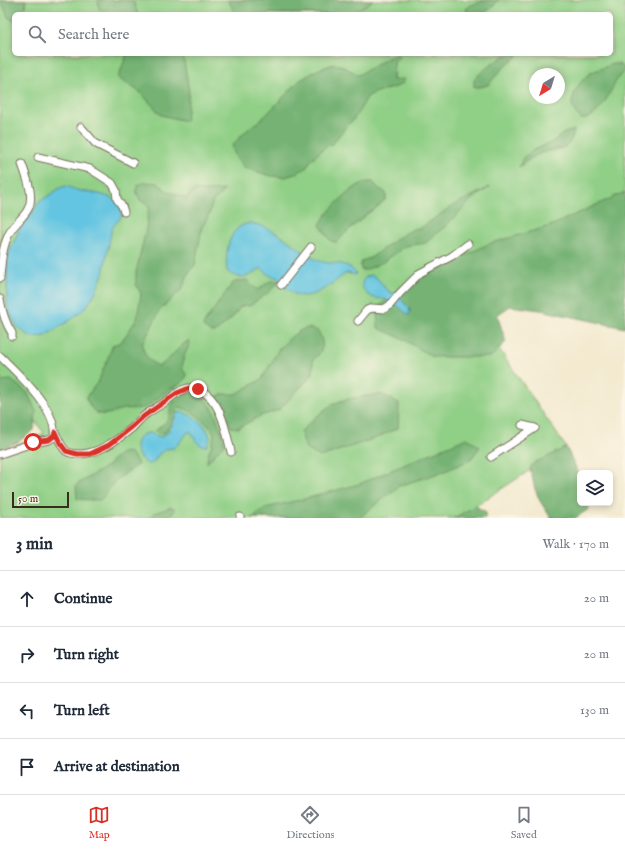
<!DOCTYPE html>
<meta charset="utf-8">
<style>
body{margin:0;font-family:"IM FELL English",serif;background:#f2f2f3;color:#1f2937}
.controls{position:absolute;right:12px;bottom:12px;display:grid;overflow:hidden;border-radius:6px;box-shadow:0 2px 6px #0003}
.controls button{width:36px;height:36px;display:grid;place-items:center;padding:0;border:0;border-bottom:1px solid #e0e1e3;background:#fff;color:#1f2937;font:20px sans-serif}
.compass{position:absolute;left:529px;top:68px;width:36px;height:36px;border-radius:50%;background:#fff;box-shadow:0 2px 6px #0003;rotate:218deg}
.scale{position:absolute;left:12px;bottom:10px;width:57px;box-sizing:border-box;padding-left:4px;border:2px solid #3b2a1e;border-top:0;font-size:11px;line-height:14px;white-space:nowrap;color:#3b2a1e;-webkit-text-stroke:3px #fcf5e5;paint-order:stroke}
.stop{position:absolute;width:12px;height:12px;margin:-9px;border:3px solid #d93025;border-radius:50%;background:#fff}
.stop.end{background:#d93025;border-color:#fff;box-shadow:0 1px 4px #0008}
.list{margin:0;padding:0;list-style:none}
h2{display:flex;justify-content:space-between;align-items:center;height:52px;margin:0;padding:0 16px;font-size:17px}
h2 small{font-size:13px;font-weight:400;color:#747a83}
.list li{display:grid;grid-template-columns:26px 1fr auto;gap:12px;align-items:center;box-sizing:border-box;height:56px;padding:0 16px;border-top:1px solid #e0e1e3}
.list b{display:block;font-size:15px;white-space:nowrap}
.list em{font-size:13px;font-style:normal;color:#747a83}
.icon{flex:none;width:22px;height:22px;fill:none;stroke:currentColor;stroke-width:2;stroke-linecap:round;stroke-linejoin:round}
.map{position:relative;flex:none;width:625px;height:518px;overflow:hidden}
.search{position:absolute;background:#fff;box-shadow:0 2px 6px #0003;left:12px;right:12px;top:12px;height:44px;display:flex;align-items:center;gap:10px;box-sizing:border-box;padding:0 14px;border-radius:6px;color:#747a83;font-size:15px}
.sheet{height:276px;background:#fff}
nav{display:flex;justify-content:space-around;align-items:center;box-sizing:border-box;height:56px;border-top:1px solid #e0e1e3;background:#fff;font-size:11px;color:#747a83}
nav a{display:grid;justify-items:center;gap:2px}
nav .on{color:#d93025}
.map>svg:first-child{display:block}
.green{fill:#90cf86;stroke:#667c52;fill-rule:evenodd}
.forest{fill:#74b273;stroke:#586e48}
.water{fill:#63c5e1;stroke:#4f7880}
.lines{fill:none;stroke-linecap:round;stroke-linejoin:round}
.minor-casing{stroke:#7b6d5c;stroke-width:9}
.minor{stroke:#fff;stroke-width:7}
.route{stroke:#d93025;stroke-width:5}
</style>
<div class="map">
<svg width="625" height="518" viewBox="0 0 625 518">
<rect width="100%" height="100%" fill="#fcf5e5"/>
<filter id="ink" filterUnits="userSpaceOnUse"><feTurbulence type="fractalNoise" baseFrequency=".025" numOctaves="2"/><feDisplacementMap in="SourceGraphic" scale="8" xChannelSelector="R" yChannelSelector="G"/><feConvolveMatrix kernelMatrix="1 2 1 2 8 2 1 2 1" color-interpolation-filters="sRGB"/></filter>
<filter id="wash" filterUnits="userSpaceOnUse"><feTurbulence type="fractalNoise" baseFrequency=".012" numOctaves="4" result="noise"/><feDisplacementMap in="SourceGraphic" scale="16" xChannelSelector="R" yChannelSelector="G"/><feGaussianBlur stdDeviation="0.9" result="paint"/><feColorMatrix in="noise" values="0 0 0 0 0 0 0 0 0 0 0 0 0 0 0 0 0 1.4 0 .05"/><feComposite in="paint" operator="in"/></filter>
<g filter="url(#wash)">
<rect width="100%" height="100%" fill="#f3ead0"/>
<path class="green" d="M0 0H625V209L478 318 566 447 475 506 459 518H0V452L44 433 0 376ZM14 14H611V54H14ZM535 74H559V98H535Z"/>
<g class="forest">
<path d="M1 0H26L25 12 24 14H14V21L8 17Z"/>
<path d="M98 0H133L138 14H104L99 9Z"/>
<path d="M228 0H373C366 7 357 9 349 14H234V11Z"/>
<path d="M488 0H499C487 12 485 16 468 13L466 9 471 5Z"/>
<path d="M127 54H183L189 92 186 121 161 115 140 92 118 78Z"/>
<path d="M401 54 394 63 393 80 404 79 403 83 396 87 377 92 368 96 354 119 345 128 332 144 325 147 311 160 306 168 295 174 285 177 271 176 245 168 236 158 232 146 245 132 265 116 300 80 319 69 334 64 343 66 358 75 388 58Z"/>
<path d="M508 54H519L502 69 488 85 480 87H474V80C482 70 497 60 508 54Z"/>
<path d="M613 64H620L624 68C623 74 619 76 616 81 610 93 597 121 581 119 579 116 575 113 573 109 568 98 582 77 592 72 599 69 606 67 613 64Z"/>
<path d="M574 130C570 153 558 147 541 153 533 156 526 162 519 167L523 158 532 151 552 142 564 133Z"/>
<path d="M146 182 157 183 169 192 187 198 194 190 203 191 225 190 213 201 209 215 202 227 195 265 189 272 182 289 160 310 142 345C145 356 149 362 159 366 171 360 177 347 189 340L190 344 185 354 182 368 187 376C178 388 173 386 163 394 157 399 152 404 145 407 138 410 131 408 124 409 115 411 107 417 97 413 92 410 88 403 86 398L99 380 113 345 121 342 137 319 141 294 136 284V272L145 234 149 207 140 200 136 191 138 185Z"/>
<path d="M373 182 378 188 386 193V199L375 209 368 213 361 220 353 226 336 243 330 240 320 225C326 212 349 189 363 183 366 182 370 182 373 182Z"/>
<path d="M490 187 472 199 446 226 434 235 426 243 406 246 383 262 366 270H361V262L372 257 396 239 413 229 421 228 452 206Z"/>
<path d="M625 192V328L540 310 510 306 497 315 506 342 491 357H433L403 339 378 328 377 308 400 288 488 244 550 226Z"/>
<path d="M247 280 251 285 258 290C265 285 269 279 278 281 272 293 260 297 251 305L249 306 245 305 240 307 234 316 216 332H210L203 327 204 323 232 284 237 281Z"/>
<path d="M309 328 318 331C325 344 324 350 313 360V374L279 410 260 416 238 428 231 427 216 397 222 394H236L262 379 278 350 292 336 301 330Z"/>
<path d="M11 380 27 392 36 411 34 430 18 442 0 449V381Z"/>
<path d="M192 392C211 397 216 416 222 433 223 438 225 441 224 445L221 447 207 463C207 452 214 444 214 433 206 421 195 412 181 407L177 410 170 425 165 433 161 434 155 431C163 424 172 420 170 407L175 400Z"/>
<path d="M381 394 399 403 398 428 376 438 320 457 306 449 301 432C310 422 325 407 338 402 347 398 370 396 381 394Z"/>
<path d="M467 438 480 447 470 460 445 471 399 486 359 518H252L265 508 308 498 359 484Z"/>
<path d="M566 447 580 476V503H588L589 509 575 518H551L540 501 535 489 530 468 534 463 547 457Z"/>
<path d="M129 452 133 456 138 464 114 482 106 494 100 500H91L77 499 76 485 109 465 114 458 122 453Z"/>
<path d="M475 506 486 512 485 518H454Z"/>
<path d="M171 507 174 508V512C168 518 160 518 150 518L154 513Z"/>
</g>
<g class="water">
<path d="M66 186C71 188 76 190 81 191 96 194 124 194 121 217L112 228 103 274 95 293 86 307 72 319 45 336 33 337 26 334 16 325 9 312 7 303V262L8 255 21 226 30 216 39 202 60 188Z"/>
<path d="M251 223C272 227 287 240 304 252 309 255 312 258 317 260 331 266 347 259 356 274L354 275 348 273 345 274C330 285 307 306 289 290 284 287 283 282 278 278 275 276 272 277 269 275 267 274 265 271 262 269H259C250 278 237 280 227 271 225 253 228 225 251 223Z"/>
<path d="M372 275 378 279 387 290 398 296 409 308 410 312 409 315C405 313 403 310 399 307 396 304 392 303 388 301 384 298 380 299 375 298 364 295 354 279 372 275Z"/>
<path d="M183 412C196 417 207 424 210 438L207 446C197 447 195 439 191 432H188L180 442 174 448 166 449 158 455 153 463 148 464C139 460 131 446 140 437 142 435 145 433 148 433 152 433 157 436 161 437 172 432 172 421 178 413Z"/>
</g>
</g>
<g filter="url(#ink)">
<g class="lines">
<g class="minor-casing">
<g id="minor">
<path d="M81 127 96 144 133 163"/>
<path d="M38 157 90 169 98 174 112 183 116 190 117 199 122 206 124 212"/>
<path d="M0 278C1 264 2 249 8 236 12 225 23 219 28 209 35 196 26 176 22 164"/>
<path d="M281 285 311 247"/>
<path d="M0 299C2 311 5 323 12 333V336"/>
<path d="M358 321 367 310 372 308 384 309 390 305 400 293 420 273 452 256 468 244"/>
<path d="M0 356C17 373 58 409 54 437L49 440 33 443 0 454"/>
<path d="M55 432C58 438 61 446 66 451 69 453 76 454 81 454 100 453 117 440 132 428 136 424 140 419 145 415 152 410 159 406 165 402 175 395 185 384 198 389 221 398 226 431 231 452"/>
<path d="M491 457 535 428 522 425"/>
<path d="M240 518V517"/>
</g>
</g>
<use href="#minor" class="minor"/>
</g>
</g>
<g class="lines" filter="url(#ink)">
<path class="route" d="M33 442 49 440 54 436 55 432 60 443 66 451 77 454H90L109 445 132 427 144 416 177 393 189 388 198 389"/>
</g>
</svg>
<div class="controls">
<button><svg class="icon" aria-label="layers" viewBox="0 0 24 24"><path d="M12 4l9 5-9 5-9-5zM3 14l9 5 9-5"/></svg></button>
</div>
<svg class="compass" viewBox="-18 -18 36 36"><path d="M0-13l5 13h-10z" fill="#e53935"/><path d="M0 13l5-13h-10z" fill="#747a83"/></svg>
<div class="scale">50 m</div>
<div class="stop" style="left:33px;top:442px"></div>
<div class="stop end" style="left:198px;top:389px"></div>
<div class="search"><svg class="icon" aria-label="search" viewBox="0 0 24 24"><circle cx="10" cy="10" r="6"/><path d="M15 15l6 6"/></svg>Search here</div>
</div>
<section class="sheet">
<h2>3 min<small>Walk · 170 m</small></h2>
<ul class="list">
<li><svg class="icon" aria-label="ahead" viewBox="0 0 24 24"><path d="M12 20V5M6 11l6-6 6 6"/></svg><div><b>Continue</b></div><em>20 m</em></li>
<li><svg class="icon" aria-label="right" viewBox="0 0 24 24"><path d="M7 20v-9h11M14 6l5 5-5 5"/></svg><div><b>Turn right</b></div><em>20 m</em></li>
<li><svg class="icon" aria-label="left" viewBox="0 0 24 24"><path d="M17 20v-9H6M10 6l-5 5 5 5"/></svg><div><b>Turn left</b></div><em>130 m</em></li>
<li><svg class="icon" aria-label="arrive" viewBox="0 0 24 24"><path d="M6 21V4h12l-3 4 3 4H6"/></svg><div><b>Arrive at destination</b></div></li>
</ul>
</section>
<nav>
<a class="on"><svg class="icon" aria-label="map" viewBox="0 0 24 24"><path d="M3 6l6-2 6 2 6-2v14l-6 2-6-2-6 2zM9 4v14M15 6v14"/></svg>Map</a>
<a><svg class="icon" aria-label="directions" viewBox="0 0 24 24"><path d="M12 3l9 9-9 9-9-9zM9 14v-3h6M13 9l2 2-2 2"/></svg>Directions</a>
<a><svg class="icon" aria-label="saved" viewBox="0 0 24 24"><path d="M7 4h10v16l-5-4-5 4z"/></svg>Saved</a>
</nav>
